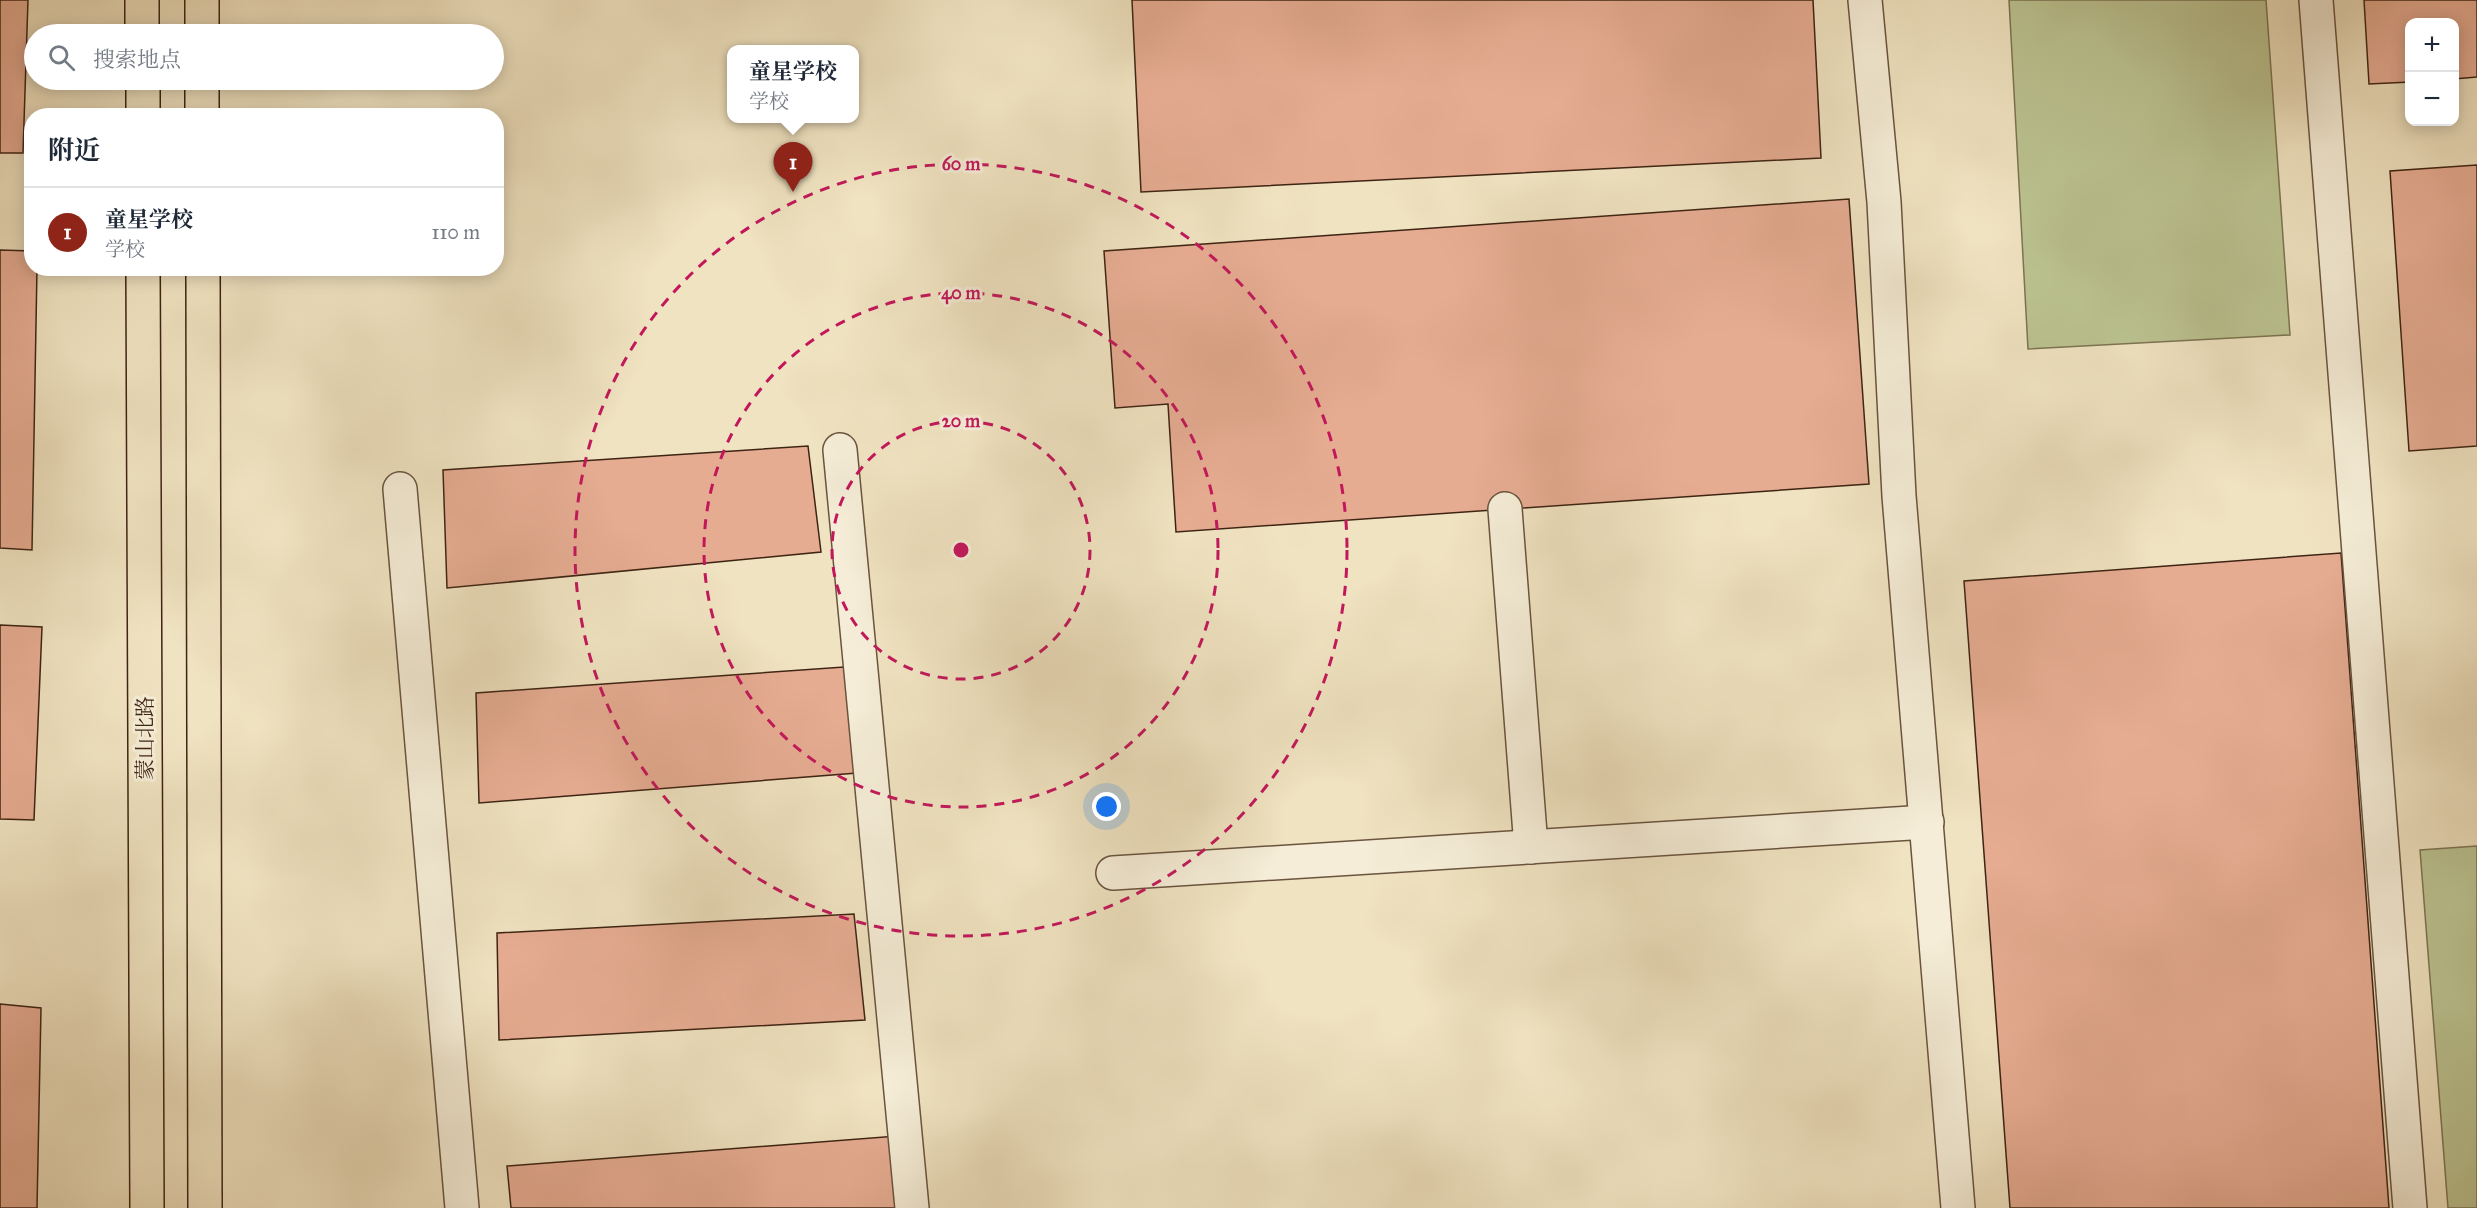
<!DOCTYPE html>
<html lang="zh">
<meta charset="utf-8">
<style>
body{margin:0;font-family:"IM FELL Great Primer","Noto Serif SC",serif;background:#f2f2f3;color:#1f2937}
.controls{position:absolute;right:18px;top:18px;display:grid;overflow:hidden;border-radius:12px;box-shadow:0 3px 15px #0003}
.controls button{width:54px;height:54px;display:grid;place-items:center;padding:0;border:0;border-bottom:2px solid #e0e1e3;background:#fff;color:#1f2937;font:30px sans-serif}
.you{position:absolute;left:1107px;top:807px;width:21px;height:21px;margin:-15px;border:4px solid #fff;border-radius:50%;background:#1a73e8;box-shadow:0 0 0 9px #1a73e833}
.badge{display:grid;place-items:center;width:39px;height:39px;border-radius:50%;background:#8f2418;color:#fff;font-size:20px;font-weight:700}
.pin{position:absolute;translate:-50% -50px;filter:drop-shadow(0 2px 3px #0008)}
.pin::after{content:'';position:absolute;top:32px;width:21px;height:18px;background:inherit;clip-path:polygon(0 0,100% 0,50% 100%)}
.popup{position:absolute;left:727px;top:45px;width:132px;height:78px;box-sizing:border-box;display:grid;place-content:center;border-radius:12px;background:#fff;filter:drop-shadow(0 2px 4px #0005);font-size:20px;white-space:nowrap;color:#747a83}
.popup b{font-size:22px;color:#1f2937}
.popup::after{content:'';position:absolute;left:50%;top:100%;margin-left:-12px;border:12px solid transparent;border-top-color:#fff}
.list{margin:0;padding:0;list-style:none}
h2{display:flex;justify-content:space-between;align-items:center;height:78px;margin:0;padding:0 24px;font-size:26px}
h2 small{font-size:20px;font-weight:400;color:#747a83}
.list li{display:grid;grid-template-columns:39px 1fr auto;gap:18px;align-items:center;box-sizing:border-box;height:90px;padding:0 24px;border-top:2px solid #e0e1e3}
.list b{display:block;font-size:22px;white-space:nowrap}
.list p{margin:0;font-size:20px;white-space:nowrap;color:#747a83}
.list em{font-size:20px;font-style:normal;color:#747a83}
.icon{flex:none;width:33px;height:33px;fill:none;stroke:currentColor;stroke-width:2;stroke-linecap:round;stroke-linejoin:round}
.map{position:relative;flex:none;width:2477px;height:1208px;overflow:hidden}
.search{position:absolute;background:#fff;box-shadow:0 3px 15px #0003;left:24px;top:24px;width:480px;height:66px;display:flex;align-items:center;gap:15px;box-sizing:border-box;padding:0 21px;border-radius:33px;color:#747a83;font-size:22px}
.panel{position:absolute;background:#fff;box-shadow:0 3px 15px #0003;left:24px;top:108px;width:480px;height:168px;border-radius:24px}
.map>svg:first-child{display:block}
.green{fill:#bbc391;stroke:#7c7452;stroke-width:1.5}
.building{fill:#e6ac92;stroke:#3e2413;stroke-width:1.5}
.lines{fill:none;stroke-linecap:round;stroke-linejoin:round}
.minor-casing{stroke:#6a543e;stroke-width:36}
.major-casing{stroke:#3e2413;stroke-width:36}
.minor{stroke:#f5edd7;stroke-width:33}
.major{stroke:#f0e3c1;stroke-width:33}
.ring{fill:none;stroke:#c2185b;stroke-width:3;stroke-dasharray:10 8}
.labels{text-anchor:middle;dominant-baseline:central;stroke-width:6;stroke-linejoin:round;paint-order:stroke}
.street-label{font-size:21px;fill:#3e2413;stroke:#f5edd7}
.centre{fill:#c2185b;stroke:#f5edd7;stroke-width:3}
.ring-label{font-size:18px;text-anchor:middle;font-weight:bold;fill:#c2185b;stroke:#f5edd7;stroke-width:6;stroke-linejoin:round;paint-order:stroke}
</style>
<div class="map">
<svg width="2477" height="1208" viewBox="0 0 2477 1208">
<rect width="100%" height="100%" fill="#f0e3c1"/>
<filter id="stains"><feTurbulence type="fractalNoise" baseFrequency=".00333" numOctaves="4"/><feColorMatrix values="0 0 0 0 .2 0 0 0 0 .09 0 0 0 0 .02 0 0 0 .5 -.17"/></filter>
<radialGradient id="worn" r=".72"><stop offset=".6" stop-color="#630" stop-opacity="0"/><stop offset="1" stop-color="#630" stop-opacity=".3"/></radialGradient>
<g class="green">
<path d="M2009 0H2266L2290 335 2028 349Z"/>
<path d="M2477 846V1208H2448L2420 850Z"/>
</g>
<g class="building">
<path d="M0 0H28L23 153H0Z"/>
<path d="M1132 0H1813L1821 158 1141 192Z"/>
<path d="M2364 0H2477V77L2454 79V22H2410V82L2369 84Z"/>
<path d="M2477 165V446L2409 451 2390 171Z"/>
<path d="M1849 199 1869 484 1176 532 1168 404 1115 408 1104 251Z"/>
<path d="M0 250 32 251V268H37L32 550 0 548Z"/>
<path d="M808 446 821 552 447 588 443 470Z"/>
<path d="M2341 553 2389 1208H2010L1964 581Z"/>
<path d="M0 625 42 627 34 820 0 819Z"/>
<path d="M844 667 857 773 479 803 476 693Z"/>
<path d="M854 914 865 1020 499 1040 497 933Z"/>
<path d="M0 1004 41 1008 37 1208H0Z"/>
<path d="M897 1136 902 1208H511L507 1166Z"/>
</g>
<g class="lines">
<g class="minor-casing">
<g id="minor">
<path d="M1865 0 1884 202 1899 496 1958 1208"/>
<path d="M2316 0 2410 1208"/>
<path d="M840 450 912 1208"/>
<path d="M400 489 462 1208"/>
<path d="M1505 509 1531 847"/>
<path d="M1113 873 1927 822"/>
</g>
</g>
<g class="major-casing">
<g id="major">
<path d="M142 0V34"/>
<path d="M202 0V34"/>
<path d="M143 80V116"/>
<path d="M202 80V116"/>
<path d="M143 268 147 1208"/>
<path d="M203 268 205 1208"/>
</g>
</g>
<use href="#minor" class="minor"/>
<use href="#major" class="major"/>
</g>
<g class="ring">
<circle cx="961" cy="550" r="129"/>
<circle cx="961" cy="550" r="257"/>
<circle cx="961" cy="550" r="386"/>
</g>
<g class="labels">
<g class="street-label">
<text transform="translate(145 738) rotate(-90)">蒙山北路</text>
</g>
</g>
<circle cx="961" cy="550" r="9" class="centre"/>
<g class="ring-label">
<text x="961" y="170">60 m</text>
<text x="961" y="299">40 m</text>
<text x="961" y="427">20 m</text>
</g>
<rect width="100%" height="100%" filter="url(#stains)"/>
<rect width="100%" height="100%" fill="url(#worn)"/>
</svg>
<div class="controls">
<button>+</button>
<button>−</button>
</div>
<div class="you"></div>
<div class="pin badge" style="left:793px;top:192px">1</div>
<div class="popup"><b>童星学校</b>学校</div>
<div class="search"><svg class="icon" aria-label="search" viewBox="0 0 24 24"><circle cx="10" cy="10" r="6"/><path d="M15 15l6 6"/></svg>搜索地点</div>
<section class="panel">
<h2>附近<small></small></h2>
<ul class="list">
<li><span class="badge">1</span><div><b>童星学校</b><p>学校</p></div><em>110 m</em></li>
</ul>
</section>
</div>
